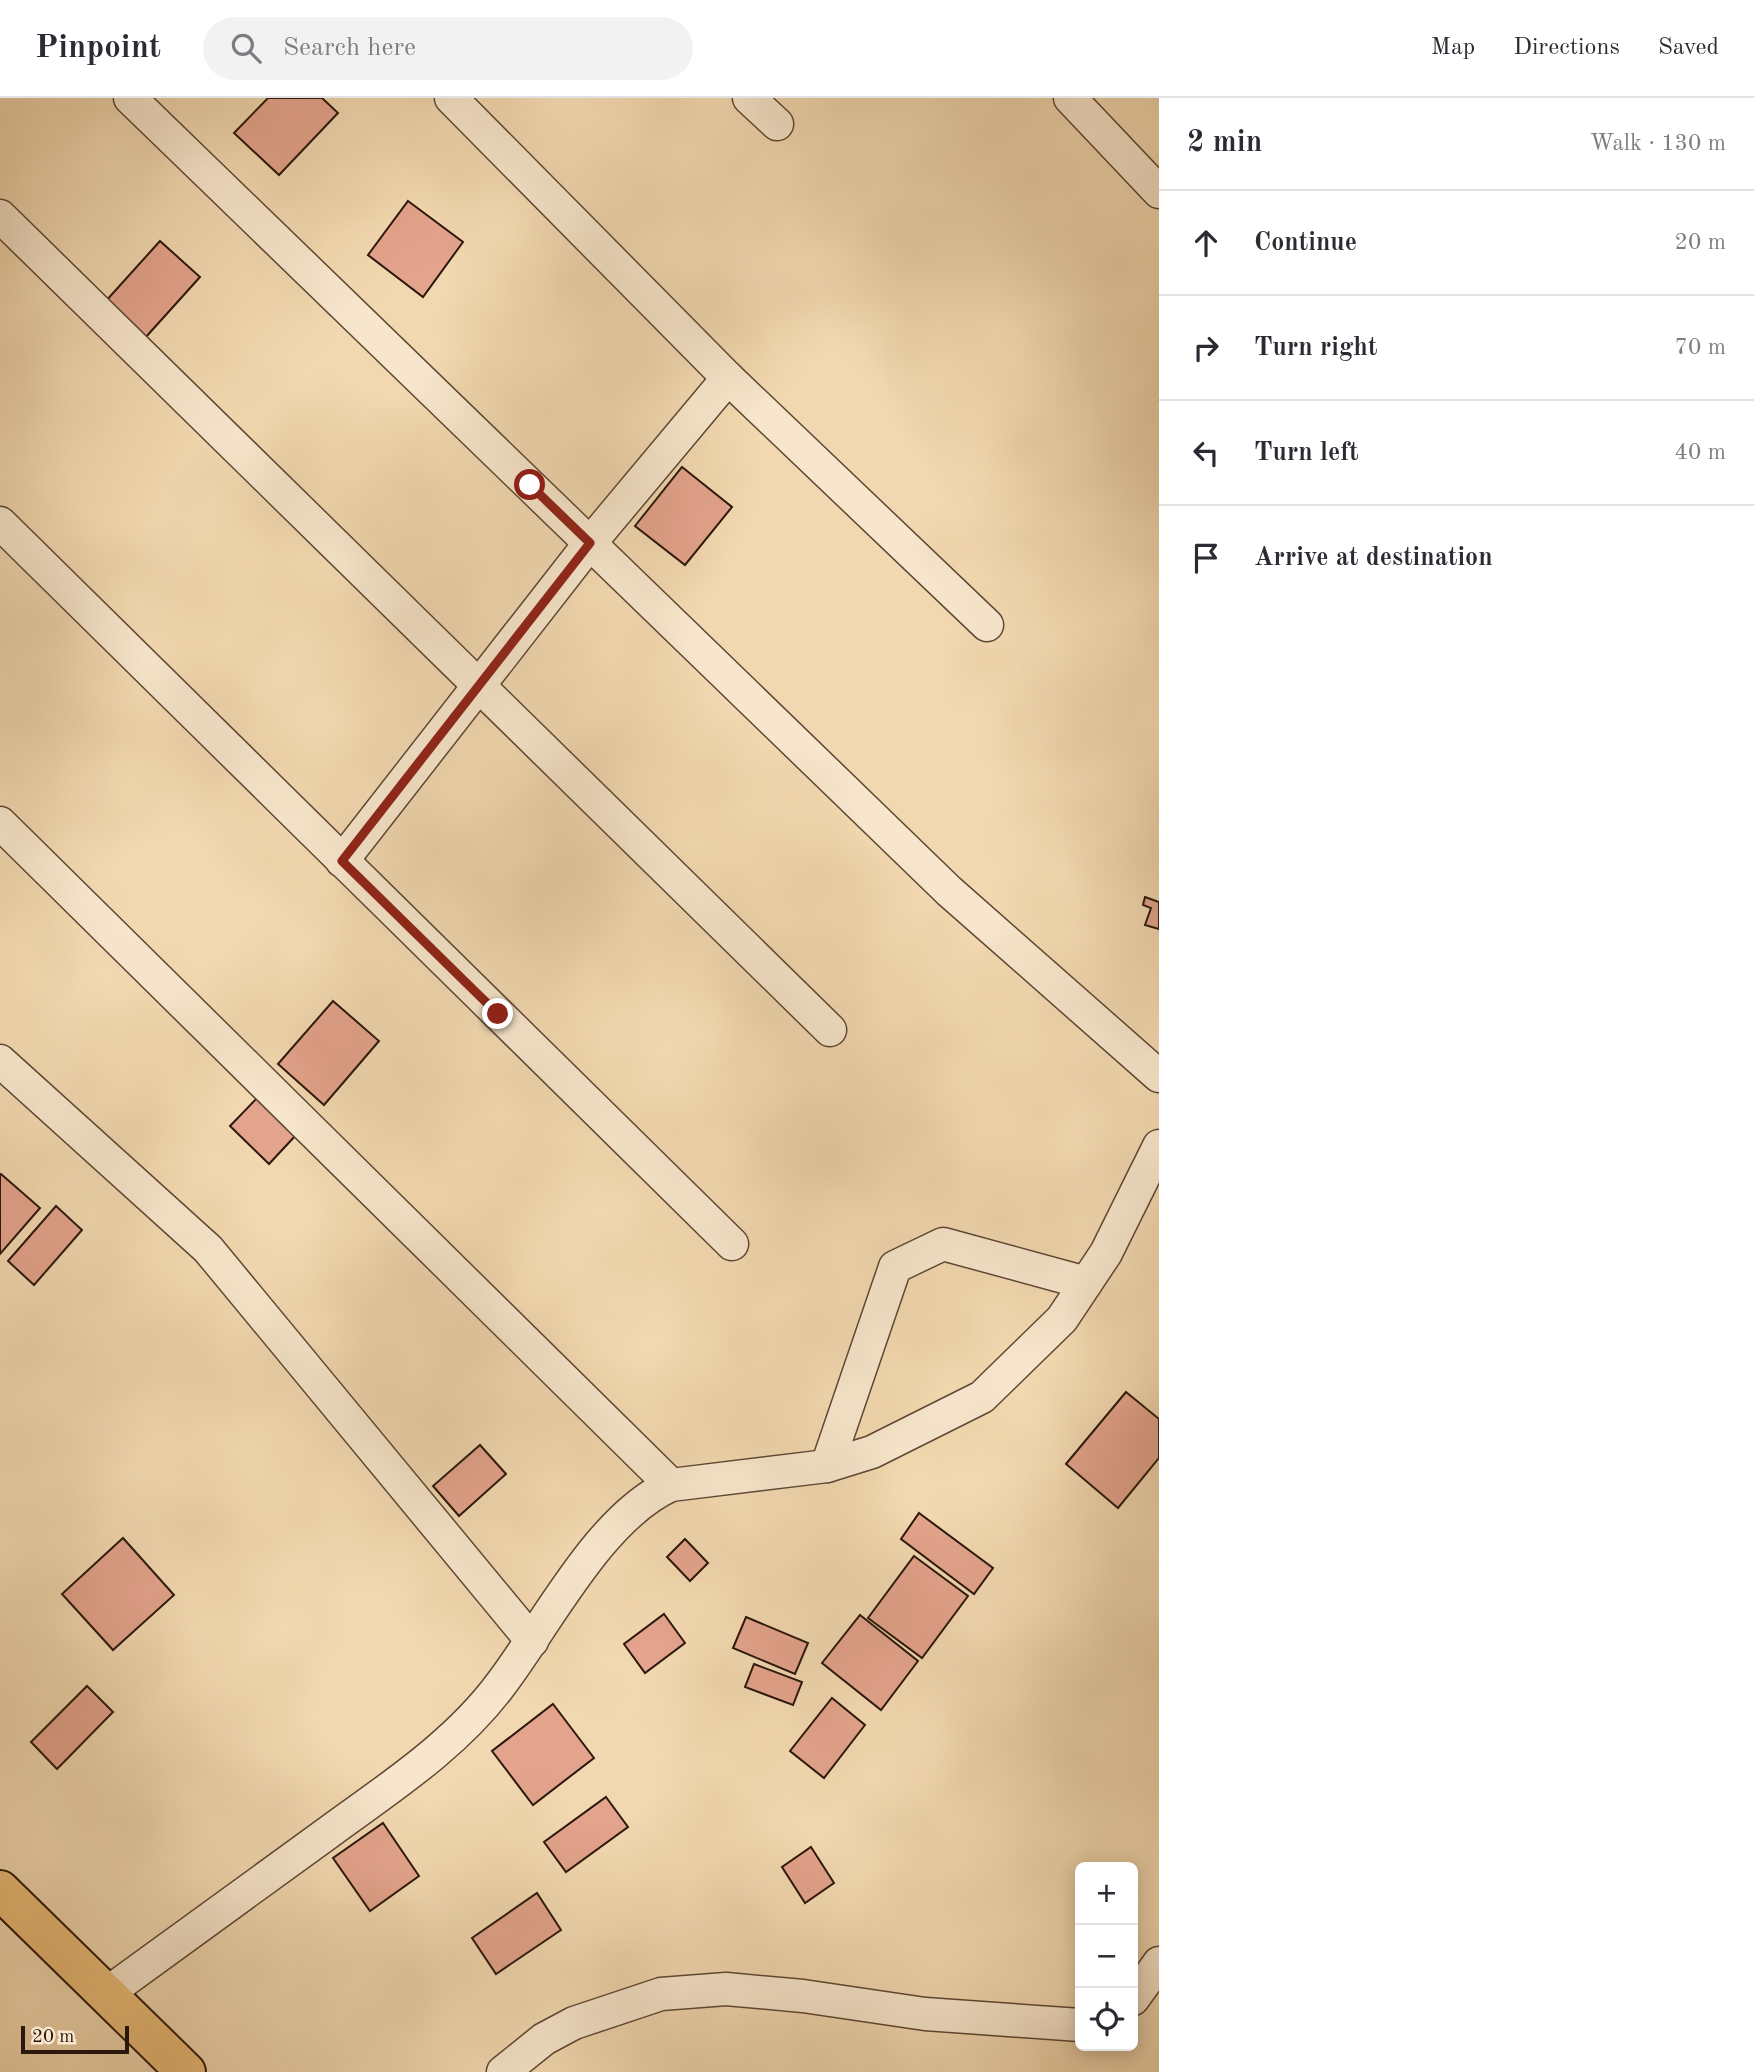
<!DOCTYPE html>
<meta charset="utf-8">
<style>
body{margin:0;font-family:"Old Standard TT",serif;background:#f2f2f3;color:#2b2b33}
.controls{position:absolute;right:21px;bottom:21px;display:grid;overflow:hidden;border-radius:10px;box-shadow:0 4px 18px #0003}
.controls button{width:63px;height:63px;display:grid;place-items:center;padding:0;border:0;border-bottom:2px solid #e1e1e2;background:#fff;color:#2b2b33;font:35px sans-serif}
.scale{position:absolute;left:21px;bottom:18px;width:108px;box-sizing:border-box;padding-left:7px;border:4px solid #2b170b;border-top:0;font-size:19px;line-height:24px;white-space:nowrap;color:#2b170b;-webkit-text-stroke:5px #f7e6cc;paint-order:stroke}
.stop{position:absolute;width:21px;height:21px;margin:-16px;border:5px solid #8f2418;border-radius:50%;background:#fff}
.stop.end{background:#8f2418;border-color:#fff;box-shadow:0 2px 7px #0008}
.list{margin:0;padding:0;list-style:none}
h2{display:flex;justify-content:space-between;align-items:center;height:91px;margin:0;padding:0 28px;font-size:30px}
h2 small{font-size:23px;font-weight:400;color:#7c7c81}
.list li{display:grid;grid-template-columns:46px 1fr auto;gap:21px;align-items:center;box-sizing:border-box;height:105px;padding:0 28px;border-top:2px solid #e1e1e2}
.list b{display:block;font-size:26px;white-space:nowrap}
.list em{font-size:23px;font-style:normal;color:#7c7c81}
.icon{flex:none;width:38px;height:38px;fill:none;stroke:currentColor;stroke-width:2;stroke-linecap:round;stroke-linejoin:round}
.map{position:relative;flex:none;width:1159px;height:1974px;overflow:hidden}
header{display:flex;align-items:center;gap:42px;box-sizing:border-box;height:98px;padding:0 35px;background:#fff;border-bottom:2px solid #e1e1e2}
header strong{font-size:33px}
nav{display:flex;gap:38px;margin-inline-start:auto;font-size:24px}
.search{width:490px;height:63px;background:#f2f2f3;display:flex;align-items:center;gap:18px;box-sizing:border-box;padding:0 24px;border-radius:38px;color:#7c7c81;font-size:26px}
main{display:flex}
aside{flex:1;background:#fff}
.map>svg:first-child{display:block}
.building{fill:#e3a38c;stroke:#2b170b;stroke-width:2}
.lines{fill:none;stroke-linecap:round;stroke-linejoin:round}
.minor-casing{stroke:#5d4734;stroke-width:35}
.trunk-casing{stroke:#2b170b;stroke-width:42}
.minor{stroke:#f7e6cc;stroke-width:32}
.trunk{stroke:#e9bc78;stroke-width:38}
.route{stroke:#8f2418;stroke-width:9}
</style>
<header>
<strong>Pinpoint</strong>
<div class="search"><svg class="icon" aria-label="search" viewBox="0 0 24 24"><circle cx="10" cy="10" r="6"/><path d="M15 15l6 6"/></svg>Search here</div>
<nav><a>Map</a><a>Directions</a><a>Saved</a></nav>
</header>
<main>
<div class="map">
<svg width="1159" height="1974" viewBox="0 0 1159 1974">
<rect width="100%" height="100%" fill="#f2d8b0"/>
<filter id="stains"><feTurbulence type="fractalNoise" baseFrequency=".00286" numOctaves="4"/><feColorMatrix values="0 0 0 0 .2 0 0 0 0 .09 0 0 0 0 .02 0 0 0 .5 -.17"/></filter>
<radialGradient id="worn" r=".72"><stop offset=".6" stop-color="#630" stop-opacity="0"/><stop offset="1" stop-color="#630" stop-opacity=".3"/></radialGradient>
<g class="building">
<path d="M268 0H322L338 15 279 77 234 35Z"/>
<path d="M408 103 463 144 423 199 368 157Z"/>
<path d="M160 143 200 179 145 240 105 204Z"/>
<path d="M682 369 732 409 685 467 635 428Z"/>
<path d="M1145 799 1159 804V831L1145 827 1151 810 1143 807Z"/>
<path d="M333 903 379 943 324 1007 278 966Z"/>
<path d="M258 999 297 1036 269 1066 230 1028Z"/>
<path d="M1 1076 40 1110 0 1156V1077Z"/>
<path d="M56 1108 82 1132 34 1187 8 1163Z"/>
<path d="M1126 1294 1159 1321V1360L1118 1410 1066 1366Z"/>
<path d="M480 1347 506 1376 459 1418 433 1388Z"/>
<path d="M919 1415 993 1470 974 1496 901 1441Z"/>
<path d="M123 1440 174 1497 113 1552 62 1496Z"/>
<path d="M685 1441 708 1465 690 1483 667 1459Z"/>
<path d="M914 1458 968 1498 922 1560 868 1520Z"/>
<path d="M664 1516 685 1545 645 1575 624 1546Z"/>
<path d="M860 1517 918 1563 881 1612 822 1565Z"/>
<path d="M746 1519 808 1545 795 1576 733 1550Z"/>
<path d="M754 1566 802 1584 793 1607 745 1589Z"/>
<path d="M87 1588 113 1614 57 1671 31 1644Z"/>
<path d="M832 1600 865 1627 824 1680 790 1653Z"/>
<path d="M553 1606 594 1660 533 1707 492 1653Z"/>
<path d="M606 1699 628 1729 566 1774 544 1744Z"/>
<path d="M383 1725 419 1778 370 1813 333 1760Z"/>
<path d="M811 1749 834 1785 805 1805 782 1769Z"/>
<path d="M537 1795 561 1832 496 1876 472 1840Z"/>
</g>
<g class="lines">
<g class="minor-casing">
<g id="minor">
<path d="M130 0 949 793 1159 978"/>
<path d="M451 0 728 280 987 527"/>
<path d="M749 0 777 26"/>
<path d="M1070 0 1159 94"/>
<path d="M0 118 830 932"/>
<path d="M0 425 732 1146"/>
<path d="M0 725 671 1387"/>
<path d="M342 763 590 445 728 280"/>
<path d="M0 963 208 1151 532 1543"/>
<path d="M827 1368 895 1169 943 1146 1086 1185"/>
<path d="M106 1896C180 1842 254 1788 329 1734 389 1690 456 1647 501 1586 548 1524 600 1419 671 1387L827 1368 872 1354 982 1299 1062 1221 1106 1155 1159 1048"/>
<path d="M1133 1901 1159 1865"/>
<path d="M503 1974 544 1941 574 1925 661 1896 726 1891 803 1898 925 1916 1080 1927"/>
</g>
</g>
<g class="trunk-casing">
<path id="trunk" d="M0 1792 186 1974"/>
</g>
<use href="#minor" class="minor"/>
<use href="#trunk" class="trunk"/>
</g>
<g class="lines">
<path class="route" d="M498 916 342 763 590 445 530 387"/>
</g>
<rect width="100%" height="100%" filter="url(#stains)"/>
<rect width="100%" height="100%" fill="url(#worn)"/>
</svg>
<div class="controls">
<button>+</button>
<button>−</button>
<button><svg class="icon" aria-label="locate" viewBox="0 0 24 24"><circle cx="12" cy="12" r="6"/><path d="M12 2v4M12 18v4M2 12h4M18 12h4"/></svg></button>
</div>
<div class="scale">20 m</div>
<div class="stop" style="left:530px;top:387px"></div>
<div class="stop end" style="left:498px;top:916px"></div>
</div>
<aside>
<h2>2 min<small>Walk · 130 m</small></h2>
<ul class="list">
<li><svg class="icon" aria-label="ahead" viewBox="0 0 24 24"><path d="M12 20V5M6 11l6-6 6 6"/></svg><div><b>Continue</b></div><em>20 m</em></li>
<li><svg class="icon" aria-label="right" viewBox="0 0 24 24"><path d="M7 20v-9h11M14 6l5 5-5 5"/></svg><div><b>Turn right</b></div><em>70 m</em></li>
<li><svg class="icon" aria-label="left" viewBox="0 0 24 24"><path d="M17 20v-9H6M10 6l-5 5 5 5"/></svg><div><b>Turn left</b></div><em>40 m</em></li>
<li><svg class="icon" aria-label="arrive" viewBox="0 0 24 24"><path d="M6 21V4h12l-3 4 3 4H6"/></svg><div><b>Arrive at destination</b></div></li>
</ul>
</aside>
</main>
